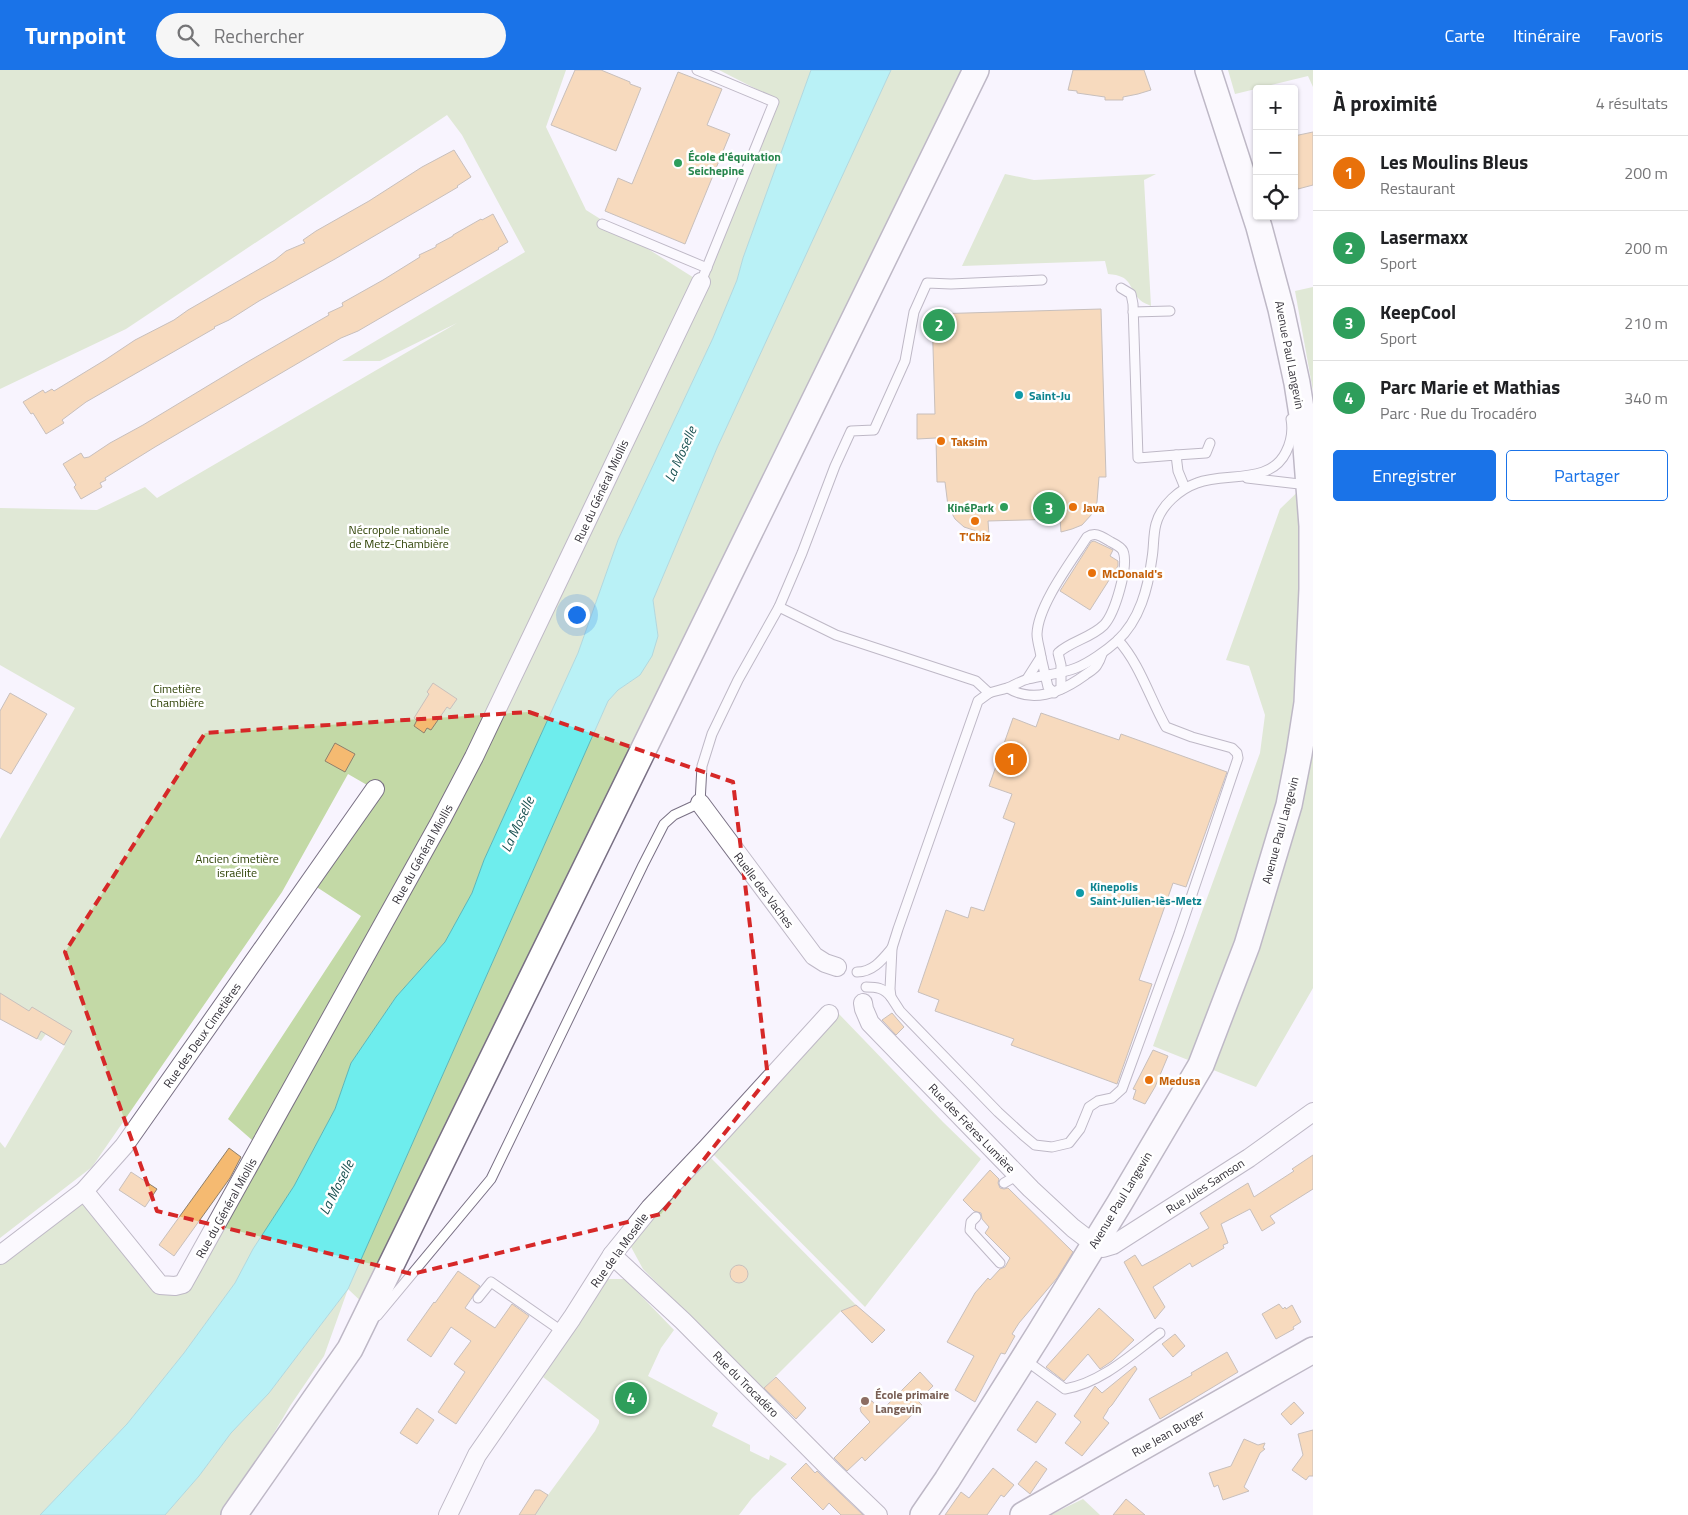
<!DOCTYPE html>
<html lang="fr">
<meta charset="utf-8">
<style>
body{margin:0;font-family:"Titillium Web",sans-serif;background:#f6f6f6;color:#202124}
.controls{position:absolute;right:15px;top:15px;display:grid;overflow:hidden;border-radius:5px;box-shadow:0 1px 4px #0004}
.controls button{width:45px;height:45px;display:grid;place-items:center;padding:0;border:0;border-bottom:1px solid #e0e0e0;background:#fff;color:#202124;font:25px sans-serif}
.you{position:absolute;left:576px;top:544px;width:18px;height:18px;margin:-12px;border:4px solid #fff;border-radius:50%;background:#1a73e8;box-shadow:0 0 0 8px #1a73e833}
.badge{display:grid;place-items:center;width:32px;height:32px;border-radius:50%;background:#1a73e8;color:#fff;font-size:16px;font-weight:700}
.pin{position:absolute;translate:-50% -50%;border:2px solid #fff;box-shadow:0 1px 5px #0006}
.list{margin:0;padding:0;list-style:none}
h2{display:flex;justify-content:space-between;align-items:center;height:65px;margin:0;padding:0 20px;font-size:21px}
h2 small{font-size:16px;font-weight:400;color:#757577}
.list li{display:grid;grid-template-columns:32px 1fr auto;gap:15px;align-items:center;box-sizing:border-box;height:75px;padding:0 20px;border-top:1px solid #e0e0e0}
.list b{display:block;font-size:19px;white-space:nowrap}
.list p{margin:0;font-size:16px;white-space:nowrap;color:#757577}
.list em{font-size:16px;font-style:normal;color:#757577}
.actions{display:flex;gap:10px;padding:15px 20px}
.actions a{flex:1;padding:11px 0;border:1px solid #1a73e8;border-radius:5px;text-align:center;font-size:18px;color:#1a73e8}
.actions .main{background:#1a73e8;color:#fff}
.icon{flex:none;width:28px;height:28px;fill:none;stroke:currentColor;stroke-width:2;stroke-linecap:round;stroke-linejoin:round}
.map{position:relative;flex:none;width:1313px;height:1445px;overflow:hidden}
header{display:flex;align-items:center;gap:30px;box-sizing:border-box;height:70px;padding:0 25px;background:#1a73e8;color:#fff}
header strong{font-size:24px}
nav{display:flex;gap:28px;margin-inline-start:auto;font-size:18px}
.search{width:350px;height:45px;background:#f6f6f6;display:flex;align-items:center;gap:12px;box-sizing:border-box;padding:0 18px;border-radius:28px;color:#757577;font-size:19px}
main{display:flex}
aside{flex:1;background:#fff}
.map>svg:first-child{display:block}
.green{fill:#c3d9a6}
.water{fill:#6eeded;stroke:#5db5b7}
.building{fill:#f5ba71;stroke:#8e7f6d}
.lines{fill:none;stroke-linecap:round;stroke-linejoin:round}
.service-casing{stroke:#797084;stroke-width:11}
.minor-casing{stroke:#797084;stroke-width:20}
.secondary-casing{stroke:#797084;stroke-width:28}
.service{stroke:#fff;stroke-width:9}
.minor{stroke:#fff;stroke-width:18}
.secondary{stroke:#fff;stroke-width:25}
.marked{fill:none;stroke:#d62828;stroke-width:4;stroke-dasharray:10 6;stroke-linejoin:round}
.leisure-dot{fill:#2e9e5b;stroke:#fff;stroke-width:2}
.culture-dot{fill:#0f9aa8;stroke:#fff;stroke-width:2}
.food-dot{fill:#e8710a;stroke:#fff;stroke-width:2}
.education-dot{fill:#8d6e63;stroke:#fff;stroke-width:2}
.labels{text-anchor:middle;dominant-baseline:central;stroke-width:5;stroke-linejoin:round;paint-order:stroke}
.leisure-label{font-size:12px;font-weight:bold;fill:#27864d;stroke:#fff;text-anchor:start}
.street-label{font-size:12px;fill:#343139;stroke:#fff}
.culture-label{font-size:12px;font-weight:bold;fill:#0d838f;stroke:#fff;text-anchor:start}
.food-label{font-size:12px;font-weight:bold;fill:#c56008;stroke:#fff;text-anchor:start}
.park-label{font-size:12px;fill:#2c4002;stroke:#fff}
.education-label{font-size:12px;font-weight:bold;fill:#785e54;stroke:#fff;text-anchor:start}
.water-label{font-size:14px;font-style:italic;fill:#195151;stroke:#fff}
</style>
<header>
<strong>Turnpoint</strong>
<div class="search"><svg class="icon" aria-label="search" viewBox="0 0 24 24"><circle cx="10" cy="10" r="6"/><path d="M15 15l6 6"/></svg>Rechercher</div>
<nav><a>Carte</a><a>Itinéraire</a><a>Favoris</a></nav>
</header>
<main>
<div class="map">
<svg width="1313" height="1445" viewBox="0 0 1313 1445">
<rect width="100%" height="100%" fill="#f8f4fe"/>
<g class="green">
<path d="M0 0H566L546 57 586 140 699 211 778 30 719 0H811L743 188 737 210 713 268 618 470 578 583 484 790 472 823 445 872 396 927 351 993 335 1039 294 1116 253 1179 235 1213 184 1283 127 1354 40 1445H0V1185L84 1121 155 1202 176 1211 260 1077 228 1049 361 846 309 812 374 719 348 704 282 822 92 1097 0 1168V1072L5 1078 65 976 46 964 41 971 0 948V769L75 638 0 595V438L97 440 145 417 157 428 457 253 380 291H342L525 182 462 65 447 45 126 259 0 319Z"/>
<path d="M891 0H963L369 1239 348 1219 324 1286 290 1336 258 1390 222 1445H165L199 1406 231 1363 269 1323 348 1219 608 631 618 620 640 605 658 566 653 530 717 378Z"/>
<path d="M1228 0H1313V17L1308 6 1235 24Z"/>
<path d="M1005 104 1034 110 1156 104 1144 110 1151 236C1148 234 1143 233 1140 230 1127 216 1133 206 1108 204L1105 191 962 196Z"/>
<path d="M1313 217V321L1295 221Z"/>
<path d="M1313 407V918L1256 1017 1153 976 1260 683 1265 645 1249 596 1226 590 1280 439Z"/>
<path d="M838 943 943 1052 981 1089 865 1237 707 1078Z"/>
<path d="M708 1085 856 1235 841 1241 762 1320 643 1199 630 1175 651 1147Z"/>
<path d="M608 1209H625L674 1260 661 1278 648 1306 718 1343 712 1356 750 1375V1381L769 1390 770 1385 787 1394 752 1428 739 1445H535L548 1425 595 1361 599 1353V1350L543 1307Z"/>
<path d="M1083 1429 1100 1445H1050Z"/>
</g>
<path class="water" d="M811 0H891L717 378 653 530 658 566 652 586 640 605 618 620 608 631 348 1219 269 1323 231 1363 199 1406 165 1445H40L127 1354 184 1283 235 1213 253 1179 294 1116 335 1039 351 993 396 927 445 872 472 823 484 790 578 583 618 470 713 268 737 210 743 188Z"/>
<g class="building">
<path d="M575 0H601L630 12V14L641 18 616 81 551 55Z"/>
<path d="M1073 0H1144L1151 20 1138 24 1123 27V30H1105V27L1077 23V21L1068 20Z"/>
<path d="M678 2 722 19 707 55 730 64 685 174 605 141 618 108 632 114Z"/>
<path d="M1313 62V115L1298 119 1294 102V94H1296L1294 83V66Z"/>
<path d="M454 80 471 107 457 116 458 117 335 189 259 231 229 250 214 257 215 258 86 332 62 350 64 353 46 364 33 343 31 344 23 332 43 320 45 323 52 319 54 321 105 290 135 270 174 250 188 240 275 190 286 181 305 173 303 170 316 161 369 131 422 97Z"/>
<path d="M493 144 508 172 498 178 499 179 358 261 341 268 155 377 105 408 106 410 100 413 102 417 81 429 74 417 76 415 63 394 81 383 84 388 89 387 110 373 143 355 249 291 329 245 328 243 343 236 342 233 383 210 420 187 419 185 436 177V175L453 166V165L481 149 482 150Z"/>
<path d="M1101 239 1106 407H1099L1097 432 1092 444 1082 455 1072 459 1061 462 1060 449 988 451 989 465 964 457 955 449 948 436 945 412H937L936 368 917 369V344H935L932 244Z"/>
<path d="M1094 471 1113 480 1110 486 1118 491V496L1090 540 1060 521 1091 472Z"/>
<path d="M433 613 457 629 450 639 447 637 431 660 427 658 424 663 414 656 417 650 414 648 429 624 427 622Z"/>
<path d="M10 623 47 644 11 704 0 698V641Z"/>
<path d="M1041 643 1119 670 1121 664 1227 702 1186 817 1173 813 1139 910 1152 914 1117 1014 1011 975 1014 969 935 941 939 930 918 922 946 840 968 848 971 837 984 841 1015 753 1003 748 1012 724 989 716 1013 648 1036 657Z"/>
<path d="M335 673 355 684 345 702 325 691Z"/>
<path d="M0 923 29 941 32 937 72 961 64 975 41 961 37 969 0 949Z"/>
<path d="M892 943 904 957 896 965 882 950Z"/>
<path d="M1153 980 1168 986 1155 1017 1145 1034 1133 1029 1136 1020 1133 1019Z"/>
<path d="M229 1078 241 1087 230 1108 174 1186 159 1175Z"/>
<path d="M1313 1085V1119L1270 1146 1275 1153 1262 1161 1250 1139 1221 1154 1228 1173 1223 1175 1224 1178 1192 1197 1190 1193 1153 1217 1165 1237 1155 1249 1124 1192 1135 1185 1142 1196 1157 1188 1209 1158 1200 1143 1211 1136 1248 1113 1254 1127 1294 1101 1292 1099Z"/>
<path d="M990 1100 999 1109 998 1113 1000 1118 1004 1119 1008 1118 1073 1182 1057 1208 1019 1253 1012 1264 1015 1266 1005 1284 1001 1283 975 1332 955 1320 974 1286 947 1272 975 1223 988 1208 990 1210 1000 1199 1005 1197 1010 1188 985 1163 989 1157 982 1149 981 1143 974 1141 963 1130Z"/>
<path d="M131 1102 157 1119 145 1137 119 1120Z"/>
<circle cx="739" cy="1204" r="9"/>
<path d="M458 1201 480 1216 465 1238 495 1258 512 1234 529 1246 456 1354 438 1342 465 1302 454 1294 471 1271 451 1257 431 1287 407 1270 434 1232 435 1233Z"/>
<path d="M1279 1234 1283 1239 1285 1237 1286 1239 1292 1235 1301 1252 1293 1257 1294 1259 1276 1269 1262 1244Z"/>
<path d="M856 1235 885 1260 872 1273 841 1241Z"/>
<path d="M1099 1238 1134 1270 1112 1291 1100 1299 1088 1284 1064 1311 1046 1297Z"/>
<path d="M1175 1264 1185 1276 1173 1287 1162 1274Z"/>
<path d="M1227 1282 1238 1302 1160 1349 1149 1329 1192 1305 1191 1303Z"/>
<path d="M1135 1296 1137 1299 1112 1335 1108 1339V1340L1103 1348 1109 1353 1082 1386 1065 1373 1081 1352 1074 1346 1095 1316 1102 1323Z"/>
<path d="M920 1302 933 1316 918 1331 922 1335 865 1391 862 1387 847 1401 834 1388 870 1352 861 1342 860 1338 867 1331H872L881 1341Z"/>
<path d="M776 1307 806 1338 796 1349 764 1318Z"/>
<path d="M1037 1331 1056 1344 1036 1373 1017 1360Z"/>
<path d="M1294 1332 1304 1343 1291 1355 1281 1344Z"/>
<path d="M417 1338 434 1350 417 1374 400 1363Z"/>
<path d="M1313 1360V1406H1309L1306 1410 1292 1400 1303 1385 1298 1364Z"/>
<path d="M1244 1369 1258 1375 1265 1373 1263 1378 1265 1379 1260 1383 1244 1417 1249 1421 1223 1430 1218 1415 1214 1417 1209 1403 1231 1396Z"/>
<path d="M1036 1391 1047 1399 1030 1424 1018 1414Z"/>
<path d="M806 1393 815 1403 817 1401 863 1445H841L829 1433 823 1440 791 1408Z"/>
<path d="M993 1398 1014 1415 1004 1427 1001 1425 987 1445H945L961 1422 969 1428Z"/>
<path d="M535 1420H540L548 1425 535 1445H519Z"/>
<path d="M1126 1429 1145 1445H1113Z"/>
</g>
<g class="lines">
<g class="service-casing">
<g id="service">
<path d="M697 0 774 32 701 212"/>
<path d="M602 154 707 198"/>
<path d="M1121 218 1131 224 1133 234 1138 388 1176 385 1178 401 1185 418"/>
<path d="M1133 242 1170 241"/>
<path d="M1176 385 1206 383 1210 373"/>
<path d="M1247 408 1308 415"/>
<path d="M779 537 836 565 976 611 989 623C995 621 1001 620 1007 618 1014 616 1020 611 1028 609 1043 605 1061 604 1076 598 1089 593 1107 580 1117 571 1140 550 1148 518 1152 488 1154 477 1153 465 1156 454 1161 435 1180 419 1197 413 1226 402 1270 415 1286 382 1291 372 1293 360 1291 349"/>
<path d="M1041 587 1048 617 1054 623"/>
<path d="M1027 609 1041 587C1040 579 1037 571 1037 564 1038 535 1071 492 1087 467 1096 461 1102 467 1111 472 1115 474 1121 477 1123 481 1129 496 1115 543 1104 555 1091 568 1071 571 1058 583L1061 595V619"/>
<path d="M1008 618C1034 634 1063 621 1085 605 1089 602 1095 599 1097 595 1099 592 1101 587 1102 584"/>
<path d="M989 623 978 631 898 859 892 878 890 919 891 927 900 941 998 1042 1023 1065 1035 1075 1052 1077 1069 1073 1080 1059 1089 1037 1098 1031 1112 1028 1122 1019 1179 863 1238 688 1237 683 1232 678 1192 667 1166 657C1150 629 1140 594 1118 570"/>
<path d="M857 902C873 902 882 890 892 878"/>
<path d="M866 917C877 917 884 918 891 927"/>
<path d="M1004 1113 1018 1105"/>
<path d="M976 1147 971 1152 970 1160 1000 1193"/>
<path d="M478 1228 491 1212 563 1262"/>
<path d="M377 1246 491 1109 643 795 664 754 674 745 700 733 702 696 712 664 738 610 779 537 802 483 835 396 851 361 874 360 905 291 914 242 927 213 951 214 1042 210"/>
<path d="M1024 1289 1065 1319C1101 1313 1132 1284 1160 1263"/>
</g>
</g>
<g class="minor-casing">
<g id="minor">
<path d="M700 733 814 886 825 893 837 897"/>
<path d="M863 933 864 939 870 953 1031 1119 1073 1158 1094 1174 1103 1178 1113 1175 1249 1088 1313 1042"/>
<path d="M84 1121 160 1215 175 1216 183 1214 441 750 474 687 701 212"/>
<path d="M0 1185 84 1121 124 1076 375 719"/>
<path d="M612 1185 683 1251 831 1400 878 1445"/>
<path d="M448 1445 477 1385 572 1248 612 1185 650 1138 707 1078 829 944"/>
</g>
</g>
<g class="secondary-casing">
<g id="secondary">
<path d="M234 1445 350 1279 976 0"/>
<path d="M923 1445 947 1410 1039 1264 1119 1134 1201 995 1247 875 1289 735 1299 684 1307 633 1312 519V456L1305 364 1297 313 1281 239 1259 157 1208 0"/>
<path d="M1023 1445 1313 1280"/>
</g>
</g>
<use href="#service" class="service"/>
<use href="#minor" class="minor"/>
<use href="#secondary" class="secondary"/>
</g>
<path d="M0 0H1313V1445H0ZM529 642 733 712 768 1008 661 1144 412 1204 157 1141 65 882 205 663Z" fill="#f8f4fe" fill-opacity=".55" fill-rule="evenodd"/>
<path class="marked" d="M529 642 733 712 768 1008 661 1144 412 1204 157 1141 65 882 205 663Z"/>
<g class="leisure-dot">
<circle cx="678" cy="93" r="5"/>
<circle cx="1004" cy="437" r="5"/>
</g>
<g class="culture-dot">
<circle cx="1019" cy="325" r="5"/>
<circle cx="1080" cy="823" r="5"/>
</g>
<g class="food-dot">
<circle cx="941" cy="371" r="5"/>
<circle cx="1073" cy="437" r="5"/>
<circle cx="975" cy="451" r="5"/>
<circle cx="1092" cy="503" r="5"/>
<circle cx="1149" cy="1010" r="5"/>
</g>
<circle class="education-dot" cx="865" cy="1331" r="5"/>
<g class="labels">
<g class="leisure-label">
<text x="688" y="86">École d'équitation<tspan x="688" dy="14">Seichepine</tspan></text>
<text x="994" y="437" text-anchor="end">KinéPark</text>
</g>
<g class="street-label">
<text transform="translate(1290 285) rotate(79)">Avenue Paul Langevin</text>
<text transform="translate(601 421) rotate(-65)">Rue du Général Miollis</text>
<text transform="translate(1280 760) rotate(-75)">Avenue Paul Langevin</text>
<text transform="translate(422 784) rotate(-61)">Rue du Général Miollis</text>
<text transform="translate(764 820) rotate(53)">Ruelle des Vaches</text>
<text transform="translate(202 965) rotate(-55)">Rue des Deux Cimetières</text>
<text transform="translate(972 1058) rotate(46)">Rue des Frères Lumière</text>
<text transform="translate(1205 1116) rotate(-33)">Rue Jules Samson</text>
<text transform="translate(1120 1130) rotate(-59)">Avenue Paul Langevin</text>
<text transform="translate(226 1138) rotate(-61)">Rue du Général Miollis</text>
<text transform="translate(619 1180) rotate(-54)">Rue de la Moselle</text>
<text transform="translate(746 1314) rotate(45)">Rue du Trocadéro</text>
<text transform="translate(1168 1363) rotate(-30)">Rue Jean Burger</text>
</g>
<g class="culture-label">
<text x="1029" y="325">Saint-Ju</text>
<text x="1090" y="816">Kinepolis<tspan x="1090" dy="14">Saint-Julien-lès-Metz</tspan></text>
</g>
<g class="food-label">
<text x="951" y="371">Taksim</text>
<text x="1083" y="437">Java</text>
<text x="975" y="466" text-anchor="middle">T'Chiz</text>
<text x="1102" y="503">McDonald's</text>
<text x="1159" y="1010">Medusa</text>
</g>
<g class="park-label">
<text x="399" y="459">Nécropole nationale<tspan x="399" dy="14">de Metz-Chambière</tspan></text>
<text x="177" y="618">Cimetière<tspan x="177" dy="14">Chambière</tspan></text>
<text x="237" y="788">Ancien cimetière<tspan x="237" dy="14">israélite</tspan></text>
</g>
<g class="education-label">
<text x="875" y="1324">École primaire<tspan x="875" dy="14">Langevin</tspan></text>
</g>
<g class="water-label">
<text transform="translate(680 384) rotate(-66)">La Moselle</text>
<text transform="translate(517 754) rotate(-65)">La Moselle</text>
<text transform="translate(336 1117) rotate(-63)">La Moselle</text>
</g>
</g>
</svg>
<div class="controls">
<button>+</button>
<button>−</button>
<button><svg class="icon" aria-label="locate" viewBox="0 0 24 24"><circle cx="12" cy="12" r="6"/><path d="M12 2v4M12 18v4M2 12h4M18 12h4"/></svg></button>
</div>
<div class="you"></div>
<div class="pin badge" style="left:1011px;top:689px;background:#e8710a">1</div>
<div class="pin badge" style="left:939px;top:255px;background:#2e9e5b">2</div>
<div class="pin badge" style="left:1049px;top:438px;background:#2e9e5b">3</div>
<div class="pin badge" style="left:631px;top:1328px;background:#2e9e5b">4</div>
</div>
<aside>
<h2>À proximité<small>4 résultats</small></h2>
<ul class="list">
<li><span class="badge" style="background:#e8710a">1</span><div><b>Les Moulins Bleus</b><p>Restaurant</p></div><em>200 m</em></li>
<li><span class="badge" style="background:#2e9e5b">2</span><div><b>Lasermaxx</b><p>Sport</p></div><em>200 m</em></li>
<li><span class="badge" style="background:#2e9e5b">3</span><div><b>KeepCool</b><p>Sport</p></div><em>210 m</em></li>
<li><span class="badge" style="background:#2e9e5b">4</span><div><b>Parc Marie et Mathias</b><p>Parc · Rue du Trocadéro</p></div><em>340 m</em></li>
</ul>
<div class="actions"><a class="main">Enregistrer</a><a>Partager</a></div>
</aside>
</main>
